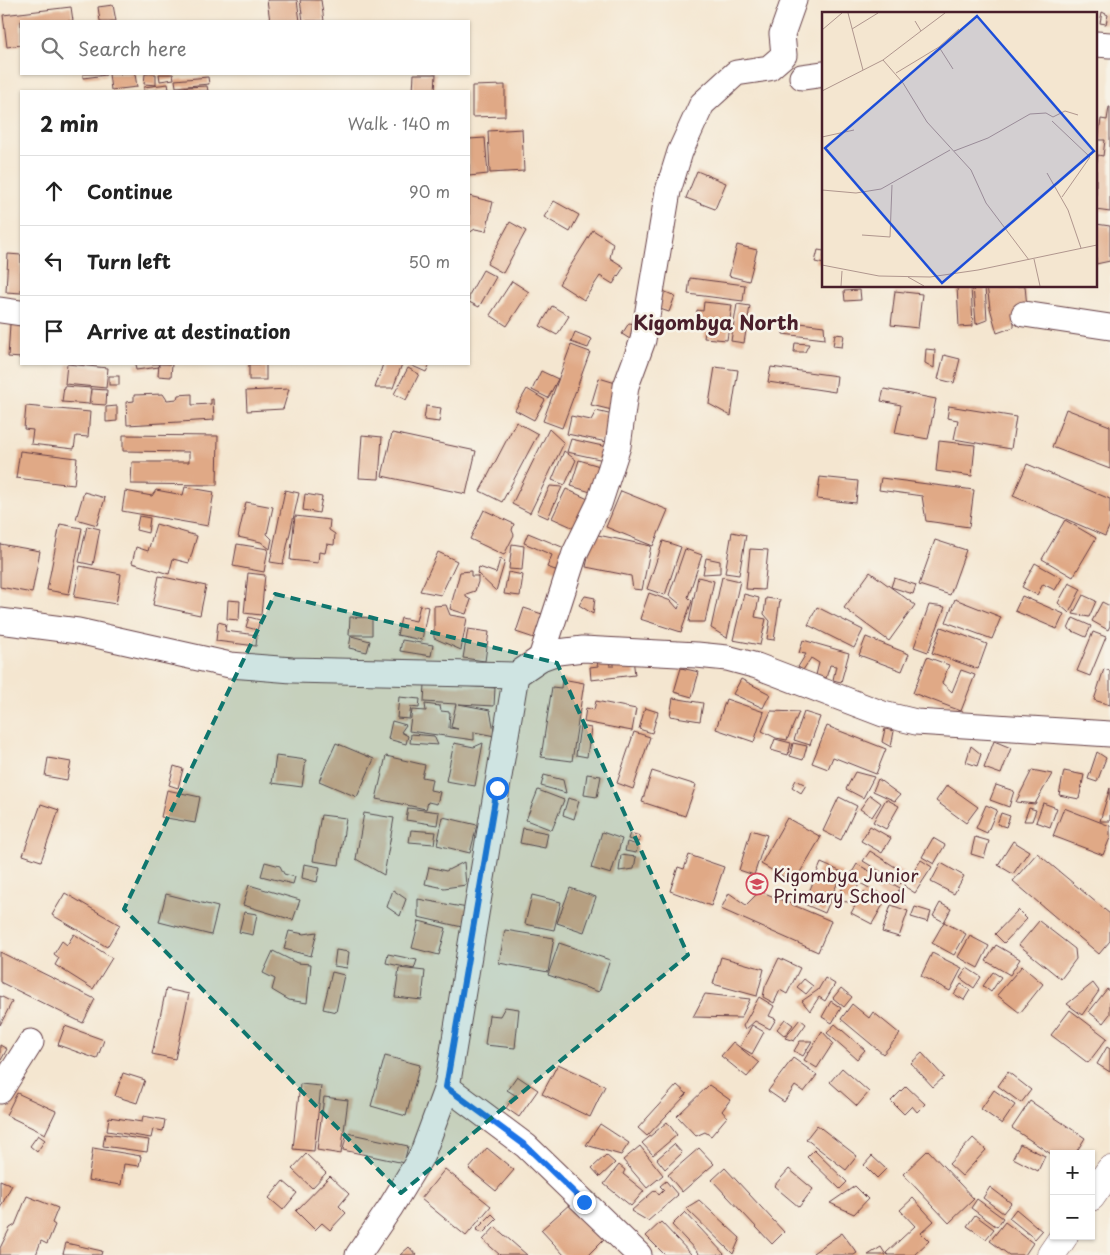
<!DOCTYPE html>
<meta charset="utf-8">
<style>
body{margin:0;font-family:"Playpen Sans",sans-serif;background:#f2f2f2;color:#222}
.controls{position:absolute;right:15px;bottom:15px;display:grid;overflow:hidden;border-radius:0px;box-shadow:0 1px 4px #0004}
.controls button{width:45px;height:45px;display:grid;place-items:center;padding:0;border:0;border-bottom:1px solid #e0e0e0;background:#fff;color:#222;font:25px sans-serif}
.stop{position:absolute;width:15px;height:15px;margin:-11px;border:4px solid #1a73e8;border-radius:50%;background:#fff}
.stop.end{background:#1a73e8;border-color:#fff;box-shadow:0 1px 5px #0008}
.list{margin:0;padding:0;list-style:none}
h2{display:flex;justify-content:space-between;align-items:center;height:65px;margin:0;padding:0 20px;font-size:21px}
h2 small{font-size:16px;font-weight:400;color:#767676}
.list li{display:grid;grid-template-columns:32px 1fr auto;gap:15px;align-items:center;box-sizing:border-box;height:70px;padding:0 20px;border-top:1px solid #e0e0e0}
.list b{display:block;font-size:19px;white-space:nowrap}
.list em{font-size:16px;font-style:normal;color:#767676}
.icon{flex:none;width:28px;height:28px;fill:none;stroke:currentColor;stroke-width:2;stroke-linecap:round;stroke-linejoin:round}
.map{position:relative;flex:none;width:1110px;height:1255px;overflow:hidden}
.search{position:absolute;background:#fff;box-shadow:0 1px 4px #0004;left:20px;top:20px;width:450px;height:55px;display:flex;align-items:center;gap:12px;box-sizing:border-box;padding:0 18px;border-radius:0px;color:#767676;font-size:19px}
.panel{position:absolute;background:#fff;box-shadow:0 1px 4px #0004;left:20px;top:90px;width:450px;height:275px;border-radius:0px}
.map>svg:first-child{display:block}
.building{fill:#e0a986}
.lines{fill:none;stroke-linecap:round;stroke-linejoin:round}
.street-casing{stroke:#643d44;stroke-width:27}
.highway-casing{stroke:#643d44;stroke-width:29}
.street{stroke:#fff;stroke-width:25}
.highway{stroke:#fff;stroke-width:28}
.route{stroke:#1a73e8;stroke-width:6}
.marked{fill:#0f766e;fill-opacity:0.2;stroke:#0f766e;stroke-width:4;stroke-dasharray:10 6;stroke-linejoin:round}
.labels{text-anchor:middle;dominant-baseline:central;stroke-width:5;stroke-linejoin:round;paint-order:stroke}
.poi-label{font-size:18px;fill:#4a1f2b;stroke:#f7f3e8;text-anchor:start}
.quarter-label{font-size:20px;font-weight:bold;fill:#4a1f2b;stroke:#f7f3e8}
.inset-road{fill:none;stroke:#b0968e;stroke-width:1}
.view{fill:#1d4ed8;fill-opacity:0.15;stroke:#1d4ed8;stroke-width:2.5}
.inset-edge{fill:none;stroke:#4a1f2b;stroke-width:2.5}
</style>
<div class="map">
<svg width="1110" height="1255" viewBox="0 0 1110 1255">
<rect width="100%" height="100%" fill="#f7f3e8"/>
<filter id="ink" filterUnits="userSpaceOnUse"><feTurbulence type="fractalNoise" baseFrequency=".02" numOctaves="2"/><feDisplacementMap in="SourceGraphic" scale="10" xChannelSelector="R" yChannelSelector="G"/><feConvolveMatrix kernelMatrix="1 2 1 2 8 2 1 2 1" color-interpolation-filters="sRGB"/></filter>
<filter id="wash" filterUnits="userSpaceOnUse"><feTurbulence type="fractalNoise" baseFrequency=".0096" numOctaves="4" result="noise"/><feDisplacementMap in="SourceGraphic" scale="20" xChannelSelector="R" yChannelSelector="G"/><feGaussianBlur stdDeviation="1.12" result="paint"/><feColorMatrix in="noise" values="0 0 0 0 0 0 0 0 0 0 0 0 0 0 0 0 0 1.4 0 .05"/><feComposite in="paint" operator="in"/></filter>
<g filter="url(#wash)">
<rect width="100%" height="100%" fill="#f4e6d0"/>
<g id="blocks">
<g class="building">
<path d="M267 0H297L300 21H270Z"/>
<path d="M300 0H321L324 21H303Z"/>
<path d="M113 5 116 21H100L98 7Z"/>
<path d="M71 7 73 21H21V45L7 47 3 15Z"/>
<path d="M1102 12 1108 15 1106 24 1100 23Z"/>
<path d="M83 74H106V75L83 78Z"/>
<path d="M109 74H135L137 87 111 90Z"/>
<path d="M145 74H156V85L144 84Z"/>
<path d="M159 74H173L174 79 160 81Z"/>
<path d="M414 74H436L435 91H413Z"/>
<path d="M208 77 209 84 176 87 175 80Z"/>
<path d="M168 84 169 89 144 91V87Z"/>
<path d="M505 85V116L472 117V86Z"/>
<path d="M207 86 208 91H185V87Z"/>
<path d="M1109 107H1110V212L1096 210V166L1098 155 1103 156 1105 140H1098L1101 119 1107 120Z"/>
<path d="M522 129 524 171 490 173 488 131Z"/>
<path d="M485 138 488 174 469 176V139Z"/>
<path d="M697 171 726 183 715 209 686 198Z"/>
<path d="M469 196 493 202 486 231 475 229 469 233Z"/>
<path d="M554 201 579 215 570 232 544 217Z"/>
<path d="M510 222 526 231 503 273 487 264Z"/>
<path d="M1096 224 1110 226V261L1096 264Z"/>
<path d="M593 230 613 243 610 258 624 267 613 284 600 276 584 300 559 284Z"/>
<path d="M737 245 757 250 749 281 729 276Z"/>
<path d="M818 250 824 251V264L815 262Z"/>
<path d="M8 254 21 255V293L6 292Z"/>
<path d="M483 270 496 277 479 307 469 302V295Z"/>
<path d="M690 278 745 285 743 301 688 294Z"/>
<path d="M512 281 529 292 507 326 490 315Z"/>
<path d="M957 286H971L973 326 959 327Z"/>
<path d="M973 286H985L987 320 976 324Z"/>
<path d="M987 286H1025L1027 307 1014 316V327L997 333 990 308Z"/>
<path d="M661 290 675 296 669 312 654 307Z"/>
<path d="M860 290 861 300 845 301 844 291Z"/>
<path d="M895 291 922 294 918 328 891 325Z"/>
<path d="M704 302 732 305 727 340 704 338 706 327 696 325 697 310 703 311Z"/>
<path d="M737 304 750 306 744 343 731 341Z"/>
<path d="M552 306 569 316 557 335 540 326Z"/>
<path d="M784 321 824 326 825 339 783 334Z"/>
<path d="M629 323 643 325 633 341 622 334Z"/>
<path d="M10 324 21 325V358L8 357Z"/>
<path d="M575 332 592 339 588 348 571 342Z"/>
<path d="M835 334 844 335 842 347 833 346Z"/>
<path d="M795 343 809 344 805 352H794Z"/>
<path d="M571 345 590 352 562 428 543 421Z"/>
<path d="M926 349 935 350 934 368 925 363Z"/>
<path d="M944 355 960 359 954 383 938 379Z"/>
<path d="M67 364 108 368 106 388 65 384Z"/>
<path d="M135 364H158L159 367 136 370Z"/>
<path d="M159 364H172L171 377 158 376Z"/>
<rect x="249" y="364" width="17" height="16"/>
<path d="M383 364H402L393 388H375Z"/>
<path d="M408 364H430L426 372Z"/>
<path d="M715 367 738 370 731 416 709 404Z"/>
<path d="M771 367 837 376 835 392 768 382Z"/>
<path d="M408 368 419 374 406 400 394 394Z"/>
<path d="M541 371 558 379 548 398 532 390Z"/>
<rect x="109" y="376" width="10" height="9"/>
<path d="M599 378 619 384 612 410 591 405Z"/>
<path d="M64 386 91 388 89 404 62 402Z"/>
<path d="M92 389 107 390 106 405 91 404Z"/>
<path d="M289 389 283 409 247 411 246 391Z"/>
<path d="M527 389 545 400 534 420 515 410Z"/>
<path d="M884 389 936 399 928 439 895 433 901 405 881 401Z"/>
<path d="M163 394 167 400 177 399 178 395 192 394V405L211 404V399H213L214 420 127 425 126 402 134 401V395Z"/>
<path d="M26 406 90 412 88 437 76 436 74 449 31 444 33 430 24 429Z"/>
<path d="M117 406V421L106 422V407Z"/>
<path d="M426 406 441 408 439 422 424 420Z"/>
<path d="M949 406 1016 417 1011 449 954 439 958 420 947 418Z"/>
<path d="M1066 409 1110 426V469L1052 447Z"/>
<path d="M596 411 613 415 607 442 567 434 571 416 591 420Z"/>
<path d="M516 422 538 434 502 502 480 491Z"/>
<path d="M549 429 564 443 530 513 512 504Z"/>
<path d="M392 433 476 451 466 494 382 476Z"/>
<path d="M123 435 218 436 217 485 131 484 132 462H189V452L123 451Z"/>
<path d="M362 435 382 437 379 479 359 478Z"/>
<path d="M571 439 607 447 604 460 567 452Z"/>
<path d="M939 441 975 445 972 476 936 471Z"/>
<path d="M20 451 77 458 74 485 16 478Z"/>
<path d="M564 451 576 460 565 485 552 480Z"/>
<path d="M579 460 603 467 594 493 571 486Z"/>
<path d="M1027 464 1110 499V525L1105 536 1013 496Z"/>
<path d="M820 477 858 481 856 503 817 499Z"/>
<path d="M881 478 974 490 969 527 926 521 922 496 879 490Z"/>
<path d="M550 486 562 487 548 518 537 513Z"/>
<path d="M185 487 214 492 208 526 122 511 125 491 152 496 156 490 183 495Z"/>
<path d="M566 489 588 499 574 528 552 518Z"/>
<path d="M285 490 299 493 283 564 270 562Z"/>
<path d="M621 491 668 510 653 546 606 527Z"/>
<path d="M84 492 105 498 97 525 76 519Z"/>
<path d="M305 494 322 497 319 513 303 510Z"/>
<path d="M246 502 273 507 267 534 272 539 270 549 261 542 238 537Z"/>
<path d="M484 510 514 524 512 530 514 535 504 555 470 539Z"/>
<path d="M139 516 150 518 148 533 136 530Z"/>
<path d="M295 516 330 520 329 530 335 534 334 545 327 544 325 553 319 552 318 563 290 560Z"/>
<path d="M1065 520 1096 538 1073 577 1042 559Z"/>
<path d="M60 524 82 528 69 594 47 590Z"/>
<path d="M156 524 197 536 189 563 173 559 169 574 132 563 136 547 148 551Z"/>
<path d="M87 526 100 529 93 565 79 562Z"/>
<path d="M732 532 746 535 739 575 725 573Z"/>
<path d="M528 533 567 549 558 571 547 567 552 555 524 543Z"/>
<path d="M593 534 651 546 642 590 633 589 631 576 586 567Z"/>
<path d="M935 540 966 550 950 595 919 585Z"/>
<path d="M663 541 681 547 665 595 647 589Z"/>
<path d="M0 544 40 551 32 593 0 587Z"/>
<path d="M237 544 268 549 264 572 233 566Z"/>
<path d="M512 544 524 546 522 570 509 569Z"/>
<path d="M685 549 702 555 688 597 692 601 681 632 640 619 649 593 671 601 678 609 680 604 669 595Z"/>
<path d="M750 549 768 550 764 590 746 589Z"/>
<path d="M438 552 457 561 441 595 420 591Z"/>
<path d="M706 558 720 561V573L703 574Z"/>
<path d="M500 559 505 561 496 591 477 573 479 567 496 573Z"/>
<path d="M1035 563 1062 578 1055 590 1043 584 1037 595 1022 587Z"/>
<path d="M80 566 121 574 116 604 74 597Z"/>
<path d="M471 571V576H478V582L475 591 466 594V597L471 600 466 614 450 609 460 572Z"/>
<path d="M508 572 523 575 520 596 504 594Z"/>
<path d="M870 572 915 605 889 641 844 608Z"/>
<path d="M248 573 265 575 261 615 244 613Z"/>
<path d="M159 576 206 586 200 615 153 605Z"/>
<path d="M698 577 714 581 705 622H689Z"/>
<path d="M722 577 740 581 727 638 711 628Z"/>
<path d="M894 578 916 585 913 594 891 587Z"/>
<path d="M1069 583 1081 589 1069 613 1058 603Z"/>
<path d="M744 594 759 598 755 617 766 619 760 645 733 640Z"/>
<path d="M1083 595 1096 601 1089 617 1073 614Z"/>
<path d="M585 596 595 598 593 614 579 605Z"/>
<path d="M1022 596 1064 614 1057 629 1015 611Z"/>
<path d="M766 598 780 600 774 640 767 639 770 621 764 614Z"/>
<path d="M955 599 1001 617 992 639 946 622Z"/>
<path d="M228 600 240 601 239 620 227 619Z"/>
<path d="M1102 602 1110 606V626L1108 630 1092 621Z"/>
<path d="M420 605 428 607 422 640 397 635 401 618 416 621Z"/>
<path d="M446 605 450 615 467 618 461 650 434 638V606Z"/>
<path d="M929 605 945 607 928 652 914 647Z"/>
<path d="M817 607 863 630 854 648 808 625Z"/>
<path d="M524 608 542 614 534 638 516 632Z"/>
<path d="M249 617 260 620 257 630 246 627Z"/>
<path d="M350 617 372 618V635H349Z"/>
<path d="M1073 618 1091 626 1086 637 1068 629Z"/>
<path d="M218 622 226 624 225 631 257 635 256 646 216 641Z"/>
<path d="M941 627 987 644 978 669 932 653Z"/>
<path d="M468 629 489 632 485 661 463 658Z"/>
<path d="M1093 632 1106 637 1090 676 1077 671Z"/>
<path d="M351 636 370 641 367 652 349 648Z"/>
<path d="M866 637 909 654 902 671 859 655Z"/>
<path d="M402 640 433 645 431 656 400 651Z"/>
<path d="M803 640 849 653 841 682 833 680 836 666 830 665 826 678 816 675 819 663 811 658 803 670 798 667 806 654 799 653Z"/>
<path d="M927 657 949 665 942 683 952 692 961 670 975 675 961 711 913 693Z"/>
<path d="M633 658 635 675 591 680 590 667 598 666 597 661 609 660 610 666H614V660Z"/>
<path d="M681 668 699 672 692 697 674 692Z"/>
<path d="M1104 669 1110 671V705L1094 700Z"/>
<path d="M562 679 584 683 572 761 541 757 552 687 561 688Z"/>
<path d="M741 679 770 694 763 708 733 694Z"/>
<path d="M425 684 495 688 494 706 459 704 490 710 495 736 474 732V740L409 731 412 710 426 711 425 704 440 706 441 711 450 712 449 728 458 729 451 727 456 704 424 702Z"/>
<path d="M399 697 420 699 419 708 411 707 409 719 397 718Z"/>
<path d="M673 698 703 703 700 721 670 716Z"/>
<path d="M726 699 764 712 754 742 716 729Z"/>
<path d="M596 701 636 709 632 731 584 722 586 708 594 710Z"/>
<path d="M645 708 658 712 652 733 639 729Z"/>
<path d="M771 711 799 712 787 740 776 738 762 731Z"/>
<path d="M804 712 820 717 810 745 794 740Z"/>
<path d="M392 721 406 725 401 732 408 736 406 744 388 739Z"/>
<path d="M580 726 591 728 587 757 576 755Z"/>
<path d="M827 726 886 749 876 774 833 757 828 769 812 763Z"/>
<path d="M885 729 894 731 891 747 882 742Z"/>
<path d="M634 732 650 737 633 789 617 783Z"/>
<path d="M411 734 434 736 438 745 410 743Z"/>
<path d="M775 739 791 743 788 755 771 750Z"/>
<path d="M994 741 1011 748 1001 774 984 768Z"/>
<path d="M336 743 374 759 357 797 319 781Z"/>
<path d="M454 743 474 747 483 743 475 786 446 781Z"/>
<path d="M793 743 807 746 803 760 790 756Z"/>
<path d="M971 746 981 754 977 766 966 762Z"/>
<path d="M1097 752 1106 758 1097 782 1088 779Z"/>
<path d="M276 756 306 760 302 787 272 783Z"/>
<path d="M386 756 425 765 422 777 432 779 430 790 440 792 437 804 428 802 426 809 376 799Z"/>
<path d="M48 758 71 762 67 780 45 776Z"/>
<path d="M174 766 183 769 178 788 169 785Z"/>
<path d="M1032 770 1052 774 1035 804 1016 802Z"/>
<path d="M652 771 696 785 685 816 642 802Z"/>
<path d="M1064 771 1084 775 1079 799 1059 795Z"/>
<path d="M855 772 874 777 863 798 846 789Z"/>
<path d="M587 774 601 776 597 797 584 795Z"/>
<path d="M544 775 563 780 566 793 541 786Z"/>
<path d="M878 779 900 795 895 801 873 791Z"/>
<path d="M796 780 806 785 801 793 792 787Z"/>
<path d="M947 785 978 807 966 823 936 801Z"/>
<path d="M996 785 1014 791 1009 807 990 800Z"/>
<path d="M1110 788V821H1100Z"/>
<path d="M167 790 200 797 195 823 161 817Z"/>
<path d="M538 790 564 800 552 830 526 820Z"/>
<path d="M870 795 881 803 872 817 860 809Z"/>
<path d="M839 797 857 806 841 840 823 831Z"/>
<path d="M568 798 579 801 574 819 563 815Z"/>
<path d="M886 799 899 806 886 829 873 822Z"/>
<path d="M1043 803 1057 808 1050 827 1036 822Z"/>
<path d="M41 804 59 810 41 861 23 855Z"/>
<path d="M986 805 997 810 987 833 976 828Z"/>
<path d="M408 808 439 812 437 825 406 820Z"/>
<path d="M1029 808 1036 810 1032 821H1024Z"/>
<path d="M1064 808 1110 826V838L1103 855 1053 836Z"/>
<path d="M364 813 394 818 384 875 356 859Z"/>
<path d="M1001 813 1010 816 1006 827 997 824Z"/>
<path d="M321 815 346 818 339 865 313 861Z"/>
<path d="M443 817 477 825 470 853 437 845Z"/>
<path d="M787 818 821 837 799 874 784 877 761 864Z"/>
<path d="M870 826 891 838 882 853 861 841Z"/>
<path d="M523 828 548 833 545 848 520 843Z"/>
<path d="M411 830 436 832 434 844 409 842Z"/>
<path d="M751 830 767 835 754 875 739 870Z"/>
<path d="M602 832 622 839 611 874 591 868Z"/>
<path d="M630 833 640 836 639 842 628 839Z"/>
<path d="M975 837 989 841 984 858 971 854Z"/>
<path d="M933 838 945 845 934 864 922 857Z"/>
<path d="M1013 841 1029 851 1013 874 998 865Z"/>
<path d="M627 842 638 845 636 853 625 851Z"/>
<path d="M870 851 903 872 901 884 863 861Z"/>
<path d="M1037 853 1110 914V941L1099 954 1013 881Z"/>
<path d="M621 855 636 857 634 869 619 871Z"/>
<path d="M689 855 724 867 711 906 670 891 678 867 684 869Z"/>
<path d="M921 860 932 867 915 893 904 886Z"/>
<path d="M265 862 280 866 284 874 295 877 293 884 261 876Z"/>
<path d="M464 862 466 885 444 888 425 884 429 867 446 871Z"/>
<path d="M821 863 842 872 825 913 804 904Z"/>
<path d="M941 863 964 876 954 894 931 882Z"/>
<path d="M304 864 320 867 317 882 302 878Z"/>
<path d="M857 864 900 888 893 901 860 883 849 902 835 901Z"/>
<path d="M249 885 300 900 293 920 243 905Z"/>
<path d="M570 888 596 897 584 932 557 923Z"/>
<path d="M393 890 406 899 400 916 387 907Z"/>
<path d="M760 891 831 921 818 952 721 909 729 893 746 905Z"/>
<path d="M863 892 884 903 872 924 851 913Z"/>
<path d="M65 893 120 925 107 947 52 915Z"/>
<path d="M166 894 218 907 211 935 159 922Z"/>
<path d="M532 895 561 902 554 930 525 924Z"/>
<path d="M418 899 473 909 462 927 418 917Z"/>
<path d="M940 903 951 909 944 922 933 916Z"/>
<path d="M891 905 908 911 899 937 882 932Z"/>
<path d="M915 907 931 912 928 922 911 917Z"/>
<path d="M1018 910 1027 919 1004 943 995 934Z"/>
<path d="M244 912 257 914 253 935 239 932Z"/>
<path d="M419 921 446 928 439 955 412 948Z"/>
<path d="M1039 921 1075 949 1076 959 1061 979 1019 945Z"/>
<path d="M944 922 966 934 954 955 932 943Z"/>
<path d="M505 930 554 938 548 972 499 963Z"/>
<path d="M289 931 304 934 317 932 311 956 284 949Z"/>
<path d="M74 934 112 958 93 989 55 965 59 958 54 954 62 941 67 945Z"/>
<path d="M970 936 989 946 978 968 958 957Z"/>
<path d="M559 943 610 960 599 992 548 975Z"/>
<path d="M996 945 1020 959 1010 975 986 961Z"/>
<path d="M336 950 349 952 347 968 334 966Z"/>
<path d="M273 951 297 963 311 964 307 1003 289 1000 272 990 275 979 263 973Z"/>
<path d="M0 952 95 999 83 1023 0 982Z"/>
<path d="M932 953 962 968 950 991 921 976Z"/>
<path d="M388 954 417 960 414 969 386 963Z"/>
<path d="M721 957 764 969 757 996 713 984Z"/>
<path d="M779 958 800 968 787 994 780 990 774 1003 763 997 765 987Z"/>
<path d="M1022 966 1043 984 1020 1013 997 995Z"/>
<path d="M399 968 425 971 422 1000 395 997Z"/>
<path d="M967 968 981 977 974 988 960 978Z"/>
<path d="M332 972 344 975 336 1012 323 1009Z"/>
<path d="M993 972 1001 977 991 992 983 986Z"/>
<path d="M825 978 835 984 825 1001 819 997 810 1011 802 1001 818 990Z"/>
<path d="M804 979 813 986 806 994 797 987Z"/>
<path d="M1093 983 1099 991 1082 1015 1067 1004Z"/>
<path d="M961 984 970 990 964 1000 954 994Z"/>
<path d="M841 988 852 997 844 1007 833 998Z"/>
<path d="M166 989 189 994 175 1059 152 1054Z"/>
<path d="M1107 989 1110 991V1014L1103 1023 1089 1012Z"/>
<path d="M705 994 750 999 741 1018 693 1017Z"/>
<path d="M0 996 12 1002 0 1025Z"/>
<path d="M759 997 774 1006 769 1016 776 1019 770 1029 755 1021 745 1030 743 1026Z"/>
<path d="M831 1001 841 1008 832 1023 822 1017Z"/>
<path d="M852 1004 869 1018 873 1012 900 1034 883 1054 841 1019Z"/>
<path d="M505 1007 519 1009 515 1048 485 1045 489 1015 500 1016Z"/>
<path d="M1070 1010 1107 1038 1088 1063 1051 1035Z"/>
<path d="M785 1019 793 1025 785 1036 777 1029Z"/>
<path d="M800 1019 806 1024 794 1041 785 1038Z"/>
<path d="M835 1024 865 1050 857 1059 827 1033Z"/>
<path d="M752 1025 764 1032 752 1054 740 1047Z"/>
<path d="M65 1026 104 1040 97 1059 58 1045Z"/>
<path d="M822 1031 833 1043 817 1068 804 1060Z"/>
<path d="M800 1041H812L803 1056 794 1051Z"/>
<path d="M733 1042 759 1063 747 1077 721 1056Z"/>
<path d="M0 1045 7 1049 0 1062Z"/>
<path d="M1107 1047 1110 1049V1072L1097 1064Z"/>
<path d="M922 1053 944 1077 933 1087 911 1063Z"/>
<path d="M385 1056 420 1065 406 1116 371 1106Z"/>
<path d="M793 1058 817 1075 804 1092 795 1086 784 1102 768 1091Z"/>
<path d="M558 1064 605 1086 590 1117 542 1094Z"/>
<path d="M842 1068 869 1092 857 1106 830 1082Z"/>
<path d="M1008 1072 1031 1090 1021 1103 998 1086Z"/>
<path d="M123 1073 145 1080 137 1103 115 1096Z"/>
<path d="M517 1076 538 1090 519 1117 506 1108 515 1095 507 1090Z"/>
<path d="M300 1084 321 1086 314 1151 293 1149Z"/>
<path d="M677 1085 687 1094 647 1136 638 1128Z"/>
<path d="M709 1085 730 1100 722 1111 727 1117 711 1136 705 1132 696 1136 677 1116Z"/>
<path d="M906 1086 925 1104 917 1112 912 1106 904 1114 891 1101Z"/>
<path d="M994 1090 1015 1105 1002 1124 981 1109Z"/>
<path d="M17 1093 56 1111 45 1134 6 1115Z"/>
<path d="M324 1097 348 1100 341 1154 317 1150Z"/>
<path d="M1030 1101 1085 1138 1075 1154H1054V1156L1012 1128Z"/>
<path d="M143 1116 165 1120 163 1131 153 1129 151 1138 107 1131 109 1117 142 1122Z"/>
<path d="M667 1122 677 1135 653 1155 642 1143Z"/>
<path d="M600 1124 629 1143 621 1155 586 1145Z"/>
<path d="M817 1125 857 1156 846 1170 806 1139Z"/>
<path d="M347 1133 408 1146 404 1163 343 1150Z"/>
<path d="M105 1134 149 1140 147 1152 103 1146Z"/>
<path d="M38 1135 45 1140 37 1152 30 1146Z"/>
<path d="M973 1138 986 1150 962 1176 949 1164Z"/>
<path d="M674 1144 682 1153 665 1169 657 1159Z"/>
<path d="M1020 1144 1045 1156 1038 1171 1013 1158Z"/>
<path d="M640 1146 663 1175 647 1188 623 1160Z"/>
<path d="M93 1148 141 1156 139 1166 124 1164 121 1185 88 1180Z"/>
<path d="M487 1148 514 1170 496 1191 469 1169Z"/>
<path d="M699 1148 714 1164 682 1192 668 1175Z"/>
<path d="M814 1150 847 1182 840 1189 807 1157Z"/>
<path d="M928 1150 974 1199 949 1223 903 1174Z"/>
<path d="M306 1154 326 1173 312 1188 292 1169Z"/>
<path d="M606 1155 615 1163 600 1177 592 1168Z"/>
<path d="M872 1156 886 1169 877 1178 864 1165Z"/>
<path d="M619 1165 625 1170 623 1174 644 1191 631 1206 604 1184Z"/>
<path d="M725 1168 784 1232 772 1244 712 1180Z"/>
<path d="M445 1169 491 1206 466 1236 421 1199Z"/>
<path d="M789 1169 813 1189 799 1207 774 1186Z"/>
<path d="M330 1176 349 1194 339 1206 346 1213 330 1230 322 1223 315 1230 296 1211Z"/>
<path d="M0 1180 12 1185 0 1208Z"/>
<path d="M283 1181 297 1193 283 1210 269 1198Z"/>
<path d="M666 1181 678 1195 648 1221 631 1211 655 1190 659 1195 664 1190 660 1186Z"/>
<path d="M855 1186 868 1199 854 1214 830 1203Z"/>
<path d="M990 1187 1011 1203 1003 1213 983 1198Z"/>
<path d="M27 1196 58 1208 52 1223 55 1225 47 1244 41 1241 36 1255H0V1248L10 1228 15 1225Z"/>
<path d="M913 1198 934 1221 921 1233 929 1241 914 1255H888L886 1253 915 1226 900 1210Z"/>
<path d="M977 1199 1003 1218 997 1227 971 1208Z"/>
<path d="M699 1200 740 1238 733 1254 686 1208Z"/>
<path d="M571 1203 604 1239 588 1255H564L541 1230Z"/>
<path d="M1016 1209 1042 1231 1035 1239 1009 1218Z"/>
<path d="M685 1212 725 1255H700L672 1225Z"/>
<path d="M492 1214 497 1219 483 1233 476 1230Z"/>
<path d="M975 1215 994 1229 986 1239 967 1226Z"/>
<path d="M661 1222 692 1255H665L646 1236Z"/>
<path d="M1005 1222 1033 1243 1025 1255H1009L990 1241Z"/>
<path d="M495 1227 527 1255H500L483 1240Z"/>
<path d="M842 1233 857 1253 854 1255H815L813 1253Z"/>
<path d="M66 1243 102 1251 101 1255 63 1254Z"/>
<path d="M409 1247 416 1255H400Z"/>
<path d="M881 1247 886 1255H868Z"/>
</g>
</g>
</g>
<g filter="url(#ink)">
<use href="#blocks" fill-opacity="0" stroke="#643d44" stroke-width="1"/>
<g class="lines">
<g class="street-casing">
<g id="street">
<path d="M1096 44 1110 45"/>
<path d="M802 77 824 74"/>
<path d="M0 310 21 313"/>
<path d="M1024 314 1110 327"/>
<path d="M0 621 78 631 230 665 292 670 516 675 541 658 558 652 583 649 697 655 727 658 757 666 883 714 916 722 1110 734"/>
<path d="M541 658 575 553 599 504 618 446 626 386 643 340 668 191 680 152 702 104 736 73 769 68 784 55 782 34 794 0"/>
<path d="M447 1087 526 1146 639 1255"/>
<path d="M0 1091 31 1042"/>
<path d="M358 1255 390 1208 422 1155 447 1087 516 675"/>
</g>
</g>
<g class="highway-casing">
<g id="highway">
<path d="M1091 1197 1110 1170"/>
<path d="M1051 1255 1064 1236"/>
</g>
</g>
<use href="#street" class="street"/>
<use href="#highway" class="highway"/>
</g>
</g>
<g class="lines" filter="url(#ink)">
<path class="route" d="M497 788 446 1087 526 1146 584 1202"/>
</g>
<path class="marked" d="M275 594 557 663 688 955 401 1193 124 909Z"/>
<defs>
<g id="school-ring" transform="scale(1.125)"><circle r="9.5" fill="#f7f3e8" stroke="#d1495b" stroke-width="1.5"/><path d="M0-5L7-2L0 1L-7-2ZM-4 1L0 2.5L4 1V4Q0 6-4 4Z" fill="#d1495b"/></g>
</defs>
<g fill-rule="evenodd">
<use href="#school-ring" x="757" y="884"/>
</g>
<g class="labels">
<g class="poi-label">
<text x="773" y="874">Kigombya Junior<tspan x="773" dy="21">Primary School</tspan></text>
</g>
<g class="quarter-label">
<text x="716" y="322">Kigombya North</text>
</g>
</g>
<g transform="translate(822 12)">
<rect width="275" height="275" fill="#f4e6d0"/>
<path class="inset-road" d="M26 1 41 58M30 17 56 1M0 18 20 1M99 19 123 1M117 35 131 57M61 48 81 71 105 110 149 158 164 191 207 248M74 61 117 35 137 17M0 79 61 48 99 19 93 9M230 109 268 145 240 185M0 125 32 118M132 139 166 126 208 102 224 101 231 105 243 99 256 103M225 161 246 198 259 236M0 178 34 181 59 177 128 138M40 223 68 225 70 173M212 247 218 274M0 253 57 264 108 265 156 258 275 233M86 265 102 274M19 274 20 259"/>
<path class="view" d="M155 4 272 139 120 271 3 136Z"/>
<rect width="275" height="275" class="inset-edge"/>
</g>
</svg>
<div class="controls">
<button>+</button>
<button>−</button>
</div>
<div class="stop" style="left:497px;top:788px"></div>
<div class="stop end" style="left:584px;top:1202px"></div>
<div class="search"><svg class="icon" aria-label="search" viewBox="0 0 24 24"><circle cx="10" cy="10" r="6"/><path d="M15 15l6 6"/></svg>Search here</div>
<section class="panel">
<h2>2 min<small>Walk · 140 m</small></h2>
<ul class="list">
<li><svg class="icon" aria-label="ahead" viewBox="0 0 24 24"><path d="M12 20V5M6 11l6-6 6 6"/></svg><div><b>Continue</b></div><em>90 m</em></li>
<li><svg class="icon" aria-label="left" viewBox="0 0 24 24"><path d="M17 20v-9H6M10 6l-5 5 5 5"/></svg><div><b>Turn left</b></div><em>50 m</em></li>
<li><svg class="icon" aria-label="arrive" viewBox="0 0 24 24"><path d="M6 21V4h12l-3 4 3 4H6"/></svg><div><b>Arrive at destination</b></div></li>
</ul>
</section>
</div>
